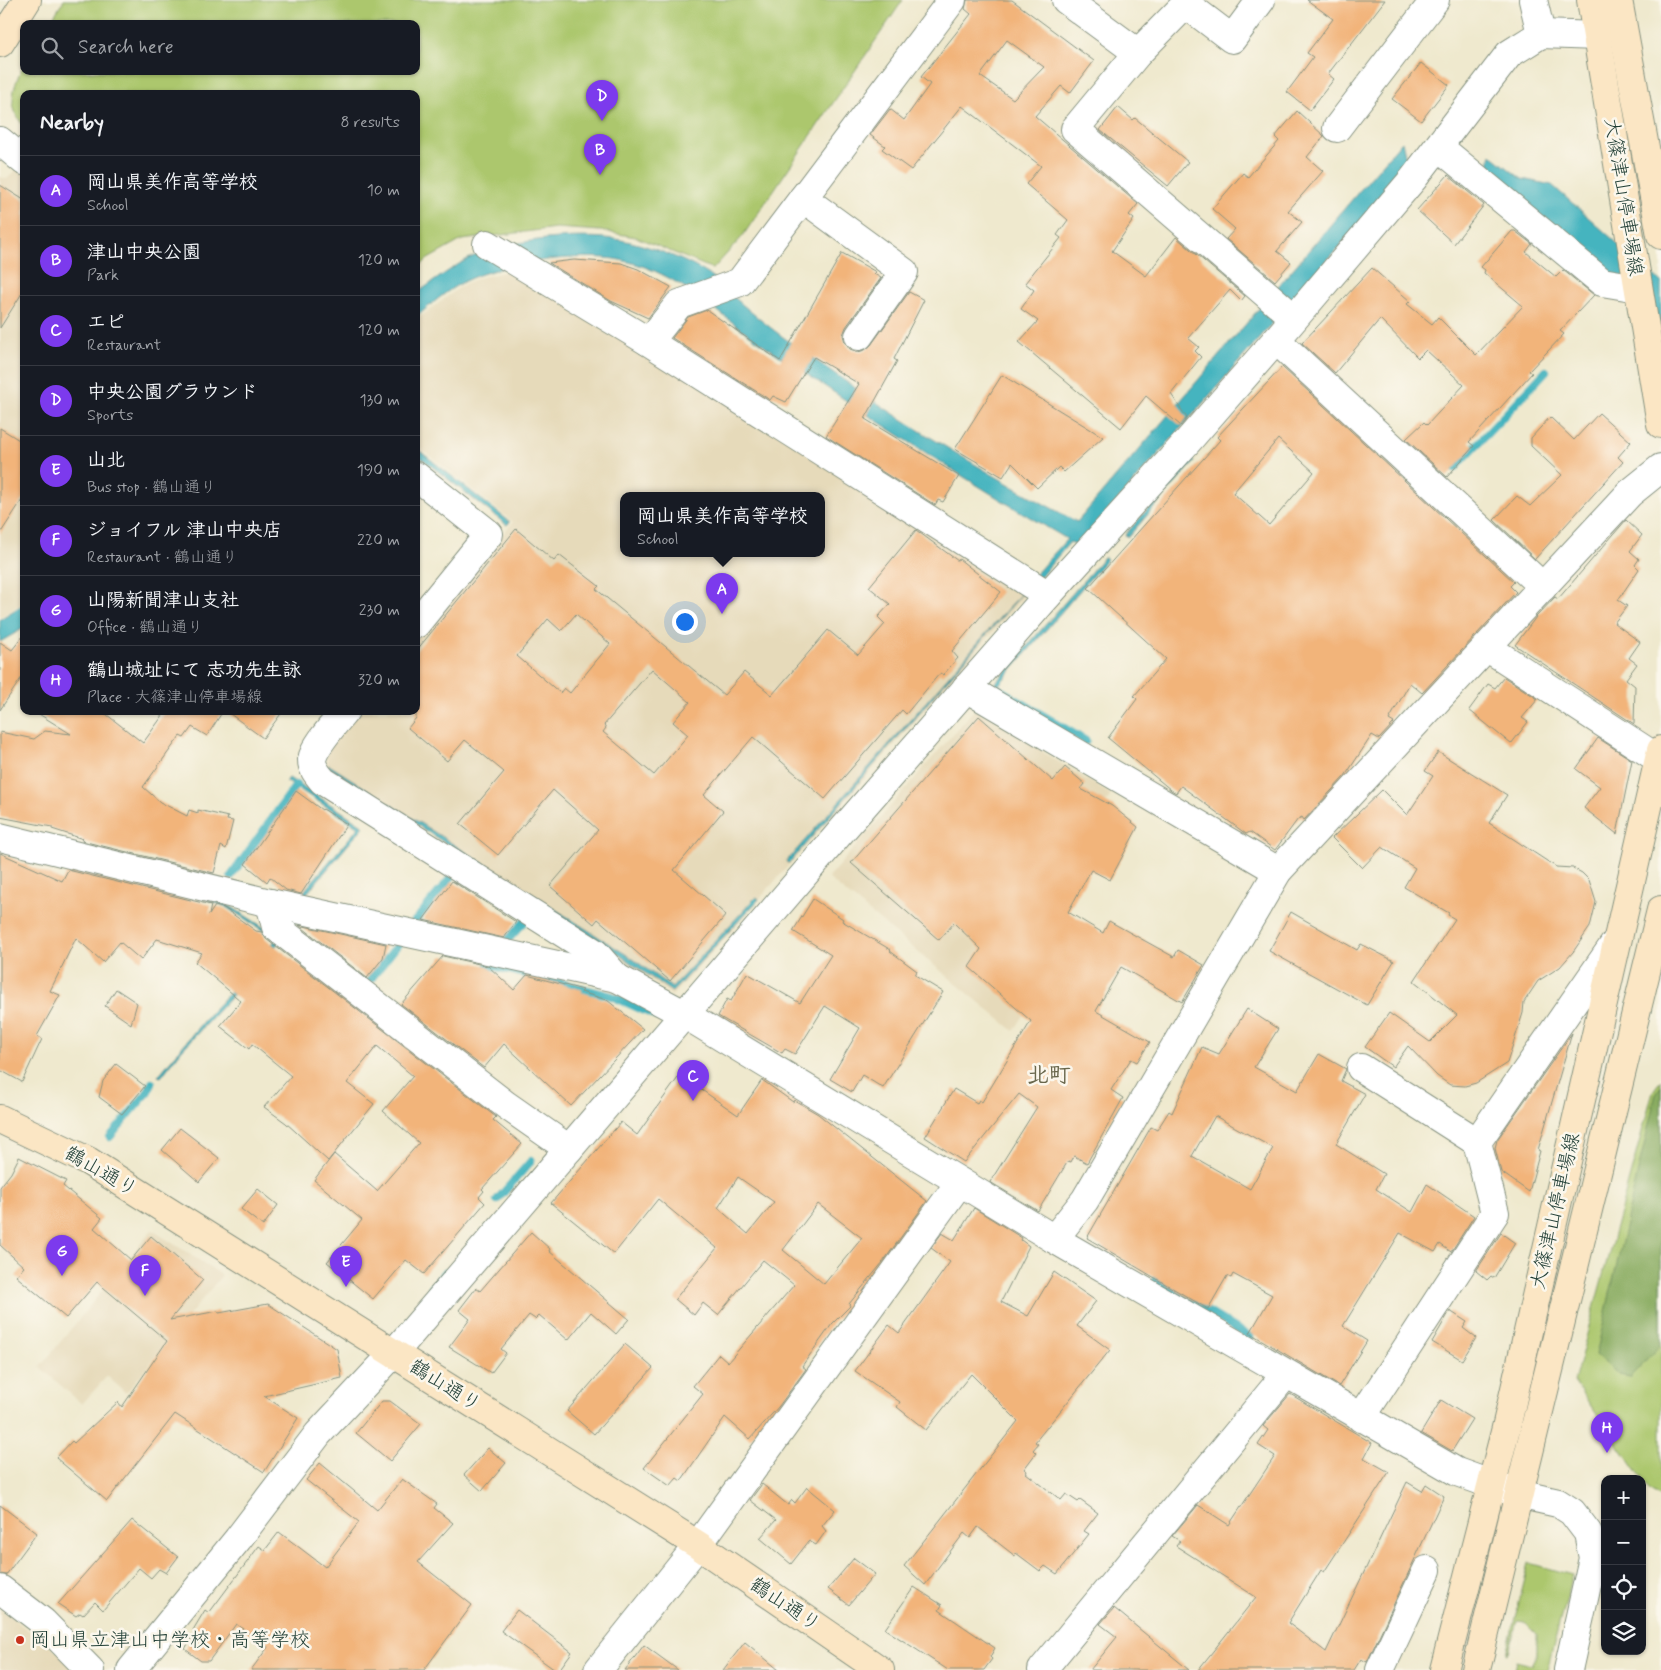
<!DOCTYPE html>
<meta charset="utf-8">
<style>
body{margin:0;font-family:Mynerve,"Klee One",sans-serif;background:#242831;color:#f1f3f6}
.controls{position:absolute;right:15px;bottom:15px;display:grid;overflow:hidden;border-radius:10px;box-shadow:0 1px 4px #0004}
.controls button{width:45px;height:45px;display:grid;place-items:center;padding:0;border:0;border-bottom:1px solid #363941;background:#171b24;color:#f1f3f6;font:25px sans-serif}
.you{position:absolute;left:684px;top:621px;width:18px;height:18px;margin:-12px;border:4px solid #fff;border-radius:50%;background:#1a73e8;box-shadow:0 0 0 8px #1a73e833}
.badge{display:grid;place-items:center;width:32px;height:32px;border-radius:50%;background:#7c3aed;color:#fff;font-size:16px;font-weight:700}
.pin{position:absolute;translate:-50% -41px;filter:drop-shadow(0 1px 2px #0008)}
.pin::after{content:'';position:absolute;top:26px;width:18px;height:15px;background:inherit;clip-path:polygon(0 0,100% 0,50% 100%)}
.popup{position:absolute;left:620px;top:492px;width:205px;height:65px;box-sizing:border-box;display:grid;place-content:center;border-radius:10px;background:#171b24;filter:drop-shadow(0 1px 4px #0005);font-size:16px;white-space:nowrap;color:#9ea1a6}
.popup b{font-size:19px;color:#f1f3f6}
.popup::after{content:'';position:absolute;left:50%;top:100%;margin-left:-10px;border:10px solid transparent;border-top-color:#171b24}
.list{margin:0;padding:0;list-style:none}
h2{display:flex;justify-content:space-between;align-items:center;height:65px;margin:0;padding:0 20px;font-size:21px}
h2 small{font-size:16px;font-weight:400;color:#9ea1a6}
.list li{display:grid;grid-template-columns:32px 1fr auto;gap:15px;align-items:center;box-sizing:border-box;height:70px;padding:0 20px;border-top:1px solid #363941}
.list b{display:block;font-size:19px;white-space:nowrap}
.list p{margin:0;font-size:16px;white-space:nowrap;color:#9ea1a6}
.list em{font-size:16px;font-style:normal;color:#9ea1a6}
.icon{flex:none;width:28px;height:28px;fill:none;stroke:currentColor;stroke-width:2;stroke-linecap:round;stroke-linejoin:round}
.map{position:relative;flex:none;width:1661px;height:1670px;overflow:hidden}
.search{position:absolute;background:#171b24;box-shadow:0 1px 4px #0004;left:20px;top:20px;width:400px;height:55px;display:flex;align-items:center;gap:12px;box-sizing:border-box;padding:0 18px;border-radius:10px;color:#9ea1a6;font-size:19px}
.panel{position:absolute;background:#171b24;box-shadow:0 1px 4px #0004;left:20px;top:90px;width:400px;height:625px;border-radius:10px}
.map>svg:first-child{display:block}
.built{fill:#e6daba;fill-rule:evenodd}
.green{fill:#acc76d;stroke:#668250}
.forest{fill:#89ac60;stroke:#54744a}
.water{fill:#45b4bf;stroke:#32787a}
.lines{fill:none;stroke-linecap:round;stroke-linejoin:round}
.stream{stroke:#45b4bf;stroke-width:8}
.building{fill:#f2b47a;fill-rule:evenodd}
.street-casing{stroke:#879381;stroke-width:30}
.secondary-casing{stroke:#879381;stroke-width:30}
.street{stroke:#fff;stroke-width:28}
.secondary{stroke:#fbe6c4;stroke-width:28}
.poi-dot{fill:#c8321e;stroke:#fbf7ec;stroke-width:2}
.labels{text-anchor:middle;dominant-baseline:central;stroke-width:5;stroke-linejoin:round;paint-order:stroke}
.street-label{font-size:20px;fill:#1f3d34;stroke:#fbf7ec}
.poi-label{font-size:20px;fill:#1f3d34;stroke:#fbf7ec;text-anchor:start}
.quarter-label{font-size:22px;font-weight:bold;fill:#69674c;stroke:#fbf7ec}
</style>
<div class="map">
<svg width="1661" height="1670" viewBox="0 0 1661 1670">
<rect width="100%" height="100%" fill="#fbf7ec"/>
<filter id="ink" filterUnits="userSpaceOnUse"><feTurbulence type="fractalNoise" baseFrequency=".02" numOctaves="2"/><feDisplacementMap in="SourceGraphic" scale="10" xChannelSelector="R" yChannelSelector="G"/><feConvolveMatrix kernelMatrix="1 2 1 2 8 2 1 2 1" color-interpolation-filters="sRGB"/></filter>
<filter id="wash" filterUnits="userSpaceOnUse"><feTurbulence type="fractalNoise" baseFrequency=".0096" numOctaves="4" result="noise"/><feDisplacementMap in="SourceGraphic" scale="20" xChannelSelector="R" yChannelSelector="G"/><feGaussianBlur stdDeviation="1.12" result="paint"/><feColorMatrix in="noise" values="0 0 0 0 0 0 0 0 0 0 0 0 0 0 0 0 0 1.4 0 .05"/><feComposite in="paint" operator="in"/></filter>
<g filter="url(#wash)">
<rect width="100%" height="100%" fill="#efe9ce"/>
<g class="built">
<path d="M18 168 24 172V602L0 617V177L7 179Z"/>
<path d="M517 269 1029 591 733 929 672 996 600 944 327 767V749L357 711H416V638L513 522 416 445V320L464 284 478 278ZM623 495H821V553H623Z"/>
<path d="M979 709 986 716 1111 795 1028 924 1067 947 1014 1031 828 878 974 710Z"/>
<path d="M152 1230 222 1275 126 1393 107 1376 82 1404 40 1367Z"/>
<path d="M0 1609 81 1670H0Z"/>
</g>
<g class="green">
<path d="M64 0H903L742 237 713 269 636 237 601 231 556 228 462 240 428 259 416 269V94H24V126C6 106 13 86 24 65V71H416V24H49Z"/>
<path d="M1661 1080V1497L1650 1490 1574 1382 1653 1091Z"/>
<path d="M1529 1563 1572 1575 1547 1670H1514L1516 1661 1532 1665 1537 1655V1634L1525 1622 1517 1621 1508 1653 1506 1654Z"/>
</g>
<path class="forest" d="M1661 1086V1344L1630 1377 1619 1375 1596 1355 1656 1093Z"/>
<g class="water">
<path d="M1402 141 1408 168 1079 545 1070 542 1029 590 1026 589 789 863 786 862 1025 589 1024 587 1067 539C978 488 893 432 808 375 785 360 762 344 740 328 703 300 667 269 620 260 582 252 500 263 465 281 447 290 432 304 416 317L418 292C435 281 453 266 472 257 511 239 579 233 621 240 649 245 693 262 715 279 725 287 733 297 743 305 770 329 801 350 831 371 909 427 992 476 1077 522Z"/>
<path d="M1491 155 1522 179 1552 185 1661 282V324L1487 177Z"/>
<path d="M416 448 510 522 507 525 416 454Z"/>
<path d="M1192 458 1195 461 1128 537 1125 535Z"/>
<path d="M1104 557 1107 559 995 689 992 687Z"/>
<path d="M24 604V628L0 642V619Z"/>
<path d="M329 765 633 959 672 988 756 897 759 899 672 992 603 943 579 930 328 767Z"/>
<path d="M289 778 364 826 307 893 299 918 274 948 271 946 276 939 227 907 198 896 228 905 279 937 297 917 305 890 359 827 286 781Z"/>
<path d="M237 985 239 988 181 1051 161 1077 158 1076 205 1019Z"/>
</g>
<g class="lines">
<g class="stream">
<path d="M1455 468 1546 371"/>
<path d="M999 689 1086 741"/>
<path d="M231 876 296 785"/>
<path d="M414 922 453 875"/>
<path d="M506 942 525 921"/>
<path d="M482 973 489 965 612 996 656 1016"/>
<path d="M363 989 399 943"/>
<path d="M110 1137 147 1093 152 1083"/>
<path d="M497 1200 531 1161"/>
<path d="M1155 1280 1250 1337"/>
<path d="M432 1288 445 1272"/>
</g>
</g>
<g id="blocks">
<g class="building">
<path d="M967 0H1012L1094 61 1070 93 1061 86 1035 116 1138 204 1129 215 1134 219 1112 251 1146 276 1176 237 1245 296 1241 301 1230 290 1188 338 1199 347 1195 351 1201 357 1171 394 1187 418 1181 426 1146 396 1121 428 1019 342 1038 321 1021 309 1034 290 1025 283 1061 238 1057 235 1068 220 1026 184 1041 166 962 106 911 170 882 149 885 146 870 135 890 109 904 120 930 84 921 77 971 14 965 9ZM1007 40 1044 67 1013 99 980 76Z"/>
<path d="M1307 0H1385L1328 74 1334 79 1310 110 1287 92 1313 57 1307 53 1333 19Z"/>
<path d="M1421 63 1449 85 1421 121 1392 99Z"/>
<path d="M1118 107 1133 120 1135 118 1188 162 1168 186 1100 130Z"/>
<path d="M1297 111 1324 136 1307 157 1323 171 1288 211 1302 222 1277 251 1291 262 1275 281 1226 239 1235 229 1212 209 1243 173 1248 177 1279 141 1275 137Z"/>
<path d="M1448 175 1484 205 1454 244 1417 210Z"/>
<path d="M0 185 24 200V290L0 328Z"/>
<path d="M1512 231H1515L1532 244 1526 252 1556 277 1563 270 1594 295 1560 331 1564 334 1529 371 1532 373 1469 442 1474 446 1447 477 1406 439 1424 422 1427 425 1464 385 1426 350 1418 358 1380 319 1335 373 1302 343 1372 268 1410 301 1407 304 1432 324 1438 317 1476 355 1523 306 1484 273 1485 270 1481 267Z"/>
<path d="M842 253 876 272 874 274 881 278 846 327 843 335 845 342 850 349 858 352 865 350 871 345 909 292 924 300 894 359 897 361 865 419 959 476 943 502 938 500 935 505 826 436 859 384 814 357 786 402 773 396 770 400 672 338 688 317 707 310 780 361Z"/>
<path d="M574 260 621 263 638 269 671 287 648 318 611 301 549 263Z"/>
<path d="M1282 367 1514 582 1510 586 1516 592 1422 693 1410 683 1389 720 1394 723 1379 739 1372 735 1345 776 1304 820 1302 817 1298 819 1275 850 1250 832 1246 834 1181 786 1176 793 1171 790 1108 738 1137 699 1134 696 1166 659 1088 588 1220 440 1217 437ZM1278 439 1314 472 1269 525 1233 493Z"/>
<path d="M1002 375 1103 437 1064 472 1059 467 1037 488 1012 463 1003 477 955 449Z"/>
<path d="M1599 413 1631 442 1618 457 1623 462 1535 559 1494 520 1517 496 1530 506 1562 475 1531 446V438L1550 417 1574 440Z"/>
<path d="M0 428 24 443V497L0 534Z"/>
<path d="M1626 520 1642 535 1630 551 1639 559 1635 565 1639 569 1618 600 1627 606 1614 623 1640 642 1629 658 1637 664 1626 679 1635 686 1634 724 1515 645 1536 617 1555 597 1558 599Z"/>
<path d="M516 529 554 561 559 555 599 586 596 589 724 695 744 672 772 695 828 630 858 655 885 624 878 617 890 604 869 587 916 530 958 561 959 559 1001 592 952 651 958 658 943 675 940 673 906 714 902 710 825 799 753 737 704 795 723 811 674 870 726 915 670 981 598 919 594 924 550 886 598 830 553 790 498 855 460 824 504 772 465 740 447 761 408 728 416 718V651ZM576 614 610 644 570 693 564 688 560 693 517 656 548 619 561 631ZM652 669 690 702 673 722 688 735 654 775 603 732 606 728 604 725Z"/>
<path d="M24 635V674L0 710V642L12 650Z"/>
<path d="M1504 677 1538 699 1522 718 1528 722 1511 744 1469 710 1488 684 1495 688Z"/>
<path d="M34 711H102L143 743 166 711H223L207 736 192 727 184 738 180 736 143 787 160 802 187 816 189 810 198 813V810L228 817 227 820 233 821 226 849 221 846 214 873 82 841 83 839 52 829V827L0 817V732L34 739 45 731 71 734Z"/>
<path d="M226 711H283L263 738Z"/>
<path d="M979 716 1053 781 1065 767 1085 784 1081 789 1112 806 1138 827 1110 880 1091 870 1068 912 1103 933 1109 921 1174 957 1178 950 1204 965 1182 1002 1121 967 1096 1011 1150 1042 1137 1062 1131 1059 1111 1090 1123 1098 1087 1163 1074 1156 1071 1162 1068 1161 1038 1211 990 1182 1037 1107 1019 1094 964 1162 925 1137 954 1089 977 1103 979 1100 982 1102 1031 1021 969 967 981 949 954 923 939 940 851 863Z"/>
<path d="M1598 738 1632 760 1617 834 1584 808 1600 787 1576 769Z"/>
<path d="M1438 752 1507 795 1489 823 1556 867 1573 868 1582 873 1589 880 1596 902 1590 927 1573 952 1560 967 1538 981 1524 1002 1523 1013 1507 1063 1476 1083 1465 1086 1450 1085 1437 1076 1408 1046 1393 1067 1365 1047 1389 1013 1430 1042 1457 1015 1414 981 1455 919 1448 915 1449 913 1404 887 1415 868 1382 847 1362 868 1332 838 1382 790 1407 815 1433 776 1425 771Z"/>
<path d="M296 791 322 810 323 809 347 824 301 894 286 890 270 877 267 882 245 864Z"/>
<path d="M0 853 62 881 68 870 211 905 209 915 215 906 224 908 256 931 262 932 266 939 496 1117 493 1120 522 1144 482 1189 484 1191 479 1197 485 1203 424 1274 406 1260 373 1299 327 1262 362 1220 314 1180 334 1154 377 1191 419 1143 383 1111 413 1076 377 1046 347 1083 374 1104 328 1161 286 1123 264 1107 291 1076 252 1044 249 1049 220 1026 241 1001 195 962 202 953 157 939 141 960 120 942 103 962 76 938 50 991 60 995 37 1036 42 1039 22 1082 0 1070Z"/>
<path d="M452 881 516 922 504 938 423 920Z"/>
<path d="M813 899 843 919 842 921 891 950 890 951 917 971 915 975 943 992 883 1088 862 1075 852 1092 830 1079 860 1028 825 1006 795 1054 785 1049 782 1053 718 1016 727 999 731 1001 747 973 800 1003 831 955 793 931Z"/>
<path d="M1291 912 1357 950 1361 944 1394 961 1367 1005 1269 951Z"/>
<path d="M299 925 386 944 383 958 367 978Z"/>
<path d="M443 956 488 966 514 990 527 975 583 990 581 992 607 1000 643 1029 571 1106 504 1044 484 1068 401 1004Z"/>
<path d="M116 989 137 1003 131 1024 105 1006Z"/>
<path d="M1247 1009 1278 1029 1254 1067 1297 1091 1319 1054 1346 1069 1341 1081 1365 1094 1336 1144 1384 1174 1376 1189 1412 1212 1427 1184 1474 1216 1451 1252 1440 1244 1435 1252 1400 1233 1343 1326 1367 1341 1339 1386 1250 1333 1272 1295 1233 1274 1231 1278 1227 1276 1208 1309 1087 1238 1151 1127 1157 1130 1169 1111 1172 1113 1202 1047 1219 1054ZM1215 1116 1273 1148 1250 1189 1192 1156Z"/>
<path d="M1572 1033 1538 1150 1540 1151 1529 1192 1501 1172 1495 1148 1497 1140Z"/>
<path d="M116 1064 145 1086 122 1114 99 1097 103 1081Z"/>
<path d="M680 1075 738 1115 762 1080 793 1102 794 1100 818 1114 927 1201 883 1262 849 1304 850 1306 832 1324 802 1366 806 1369 779 1406 750 1439 725 1417 681 1481 677 1478 670 1486 644 1468 703 1394 693 1386 719 1354 728 1362 794 1285 763 1260 718 1315 703 1303 694 1315 675 1299 717 1248 658 1199 614 1254 551 1203 621 1122 637 1135ZM738 1177 774 1202 748 1234 718 1208ZM818 1204 862 1238 824 1284 783 1250Z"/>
<path d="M180 1128 219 1158 199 1182 162 1150Z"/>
<path d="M19 1157 66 1181 63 1186 102 1218 94 1228 131 1260 151 1236 203 1280 170 1320 218 1311 219 1313 268 1304 337 1349 342 1378 264 1396 298 1418 264 1472 175 1414 107 1501 56 1458 72 1441 74 1443 118 1402 122 1407 167 1341 97 1282 66 1318 16 1276 24 1267 0 1245V1187L11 1173Z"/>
<path d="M258 1189 278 1205 263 1226 241 1209Z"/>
<path d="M974 1208 1022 1238 1021 1240 1029 1246 1001 1302 1028 1316 1054 1272 1096 1301 1077 1326 1110 1350 1035 1442 1038 1444 1033 1450 1036 1453 1024 1469 1027 1471 1026 1473 1061 1500 1066 1494 1078 1502 1080 1500 1098 1513 1084 1531 1089 1534 1057 1574 1045 1566 1040 1571 1016 1553 1015 1556 978 1527 970 1538 964 1533 925 1585 904 1566 1018 1421 971 1374 926 1430 897 1407 900 1402 855 1371 889 1325 899 1333 950 1262 931 1248 942 1233 954 1240Z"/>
<path d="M531 1232 550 1249 549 1251 629 1319 616 1334 591 1312 568 1340 539 1315 535 1319 529 1315 501 1349 506 1353 491 1373 449 1347 470 1319 459 1310 476 1288 480 1291Z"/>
<path d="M1501 1233 1515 1243 1494 1278 1491 1276 1487 1280 1476 1271Z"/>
<path d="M1450 1311 1467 1322 1463 1328 1476 1338 1462 1360 1432 1342Z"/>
<path d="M625 1344 653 1368 594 1434 567 1411Z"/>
<path d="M1290 1394 1372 1443 1364 1458 1389 1472 1324 1572 1321 1570 1288 1623 1326 1652 1407 1482 1422 1491 1426 1484 1444 1496 1367 1662 1361 1659 1354 1670H1198L1256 1597 1176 1546 1180 1541 1172 1536 1198 1505 1229 1525 1275 1456 1258 1445 1268 1430 1263 1426Z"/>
<path d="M1441 1400 1472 1419 1452 1451 1421 1433Z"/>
<path d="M382 1401H390L421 1424 390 1461 356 1433Z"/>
<path d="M488 1448 506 1463 482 1491 464 1475Z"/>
<path d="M320 1463 377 1510 402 1479 437 1504 434 1508 453 1523 418 1562 472 1605 424 1670H251L268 1647 236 1624 209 1661H201L185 1649 195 1632 193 1630 205 1610 209 1613 259 1546 265 1550 279 1532 325 1567 359 1522 306 1480Z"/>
<path d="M762 1484 788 1505 792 1500 795 1503 807 1487 835 1510 822 1526 826 1531 816 1545 809 1541 791 1564 760 1538 776 1520 750 1500Z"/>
<path d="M0 1505 37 1533 6 1575 0 1574Z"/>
<path d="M132 1520 178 1557 166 1573 159 1569 151 1578 139 1568 103 1610 95 1602 83 1615 80 1613 76 1616 58 1604Z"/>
<path d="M854 1558 875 1574 849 1605 828 1589Z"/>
<path d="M914 1587 942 1605 939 1610 995 1648 990 1657 992 1659 984 1670H948L885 1629Z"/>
<path d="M1114 1608 1189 1670H1090L1117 1637 1100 1624Z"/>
<path d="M517 1610 572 1652 559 1670H555L501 1631Z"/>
<path d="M745 1642 779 1670H723Z"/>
<path d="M644 1645 678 1670H625Z"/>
</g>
</g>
</g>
<g filter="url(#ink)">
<use href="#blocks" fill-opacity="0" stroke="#879381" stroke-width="1"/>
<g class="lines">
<g class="street-casing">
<g id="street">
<path d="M1066 0 1138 53"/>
<path d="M1261 0 1232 39 1186 4 1138 53 1075 129 1294 318"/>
<path d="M1533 0 1541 34"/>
<path d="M1337 128 1435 0"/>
<path d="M0 141 24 161"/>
<path d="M1439 147 1602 282 1638 288"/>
<path d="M803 198 904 272 859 336"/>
<path d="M487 244 649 342 1048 595"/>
<path d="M1276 340 1543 587"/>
<path d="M649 342 679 304 740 282 952 0"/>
<path d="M416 476 489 534 416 624"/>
<path d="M1488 648 1660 760"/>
<path d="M966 688 1278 871"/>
<path d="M345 711C336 722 314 746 312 760 312 769 318 775 323 781L595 953 617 978"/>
<path d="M0 837 270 903 617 978 684 1014 1054 1239 1457 1472 1518 1494 1558 1503 1572 1512 1588 1533 1593 1558 1568 1670"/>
<path d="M270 903 276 927 506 1105 569 1149"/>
<path d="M1361 1068 1477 1142"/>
<path d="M1054 1239 1085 1200 1278 871 1630 493 1661 468"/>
<path d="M1361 1418 1495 1213 1477 1142 1617 940"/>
<path d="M0 1589 43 1622 90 1670"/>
<path d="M131 1670 238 1539 318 1434 393 1354 845 827 1048 595 1188 441 1276 340 1413 179 1509 54 1541 34 1598 36"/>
<path d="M598 1670 698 1545 960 1182"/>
<path d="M1042 1670 1286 1374"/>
<path d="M1380 1670 1427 1570"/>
</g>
</g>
<g class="secondary-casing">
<g id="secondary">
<path d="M1591 0 1661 424"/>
<path d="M1618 0 1661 235"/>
<path d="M0 43 27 0"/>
<path d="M0 1119 88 1161 698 1545 880 1670"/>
<path d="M1444 1670 1506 1428 1661 750"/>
<path d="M1476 1670 1661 910"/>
</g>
</g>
<use href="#street" class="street"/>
<use href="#secondary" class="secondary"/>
</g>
</g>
<circle class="poi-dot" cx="20" cy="1640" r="5"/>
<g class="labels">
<g class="street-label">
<text transform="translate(1623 197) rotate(81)">大篠津山停車場線</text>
<text transform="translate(101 1172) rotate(30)">鶴山通り</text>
<text transform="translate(1556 1211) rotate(-77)">大篠津山停車場線</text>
<text transform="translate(445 1386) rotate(32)">鶴山通り</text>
<text transform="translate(785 1605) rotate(34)">鶴山通り</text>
</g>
<g class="poi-label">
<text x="30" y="1640">岡山県立津山中学校・高等学校</text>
</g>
<g class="quarter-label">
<text x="1049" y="1076">北町</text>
</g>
</g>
</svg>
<div class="controls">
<button>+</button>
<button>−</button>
<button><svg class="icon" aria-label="locate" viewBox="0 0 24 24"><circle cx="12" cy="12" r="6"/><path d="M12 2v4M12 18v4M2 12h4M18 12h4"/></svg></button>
<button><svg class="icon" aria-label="layers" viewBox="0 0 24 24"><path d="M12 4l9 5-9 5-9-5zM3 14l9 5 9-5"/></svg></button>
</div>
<div class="you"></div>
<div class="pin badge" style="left:722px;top:614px">A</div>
<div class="popup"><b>岡山県美作高等学校</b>School</div>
<div class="pin badge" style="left:600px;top:175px">B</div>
<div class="pin badge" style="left:693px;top:1101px">C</div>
<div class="pin badge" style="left:602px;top:121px">D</div>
<div class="pin badge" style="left:346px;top:1287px">E</div>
<div class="pin badge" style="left:145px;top:1296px">F</div>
<div class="pin badge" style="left:62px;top:1276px">G</div>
<div class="pin badge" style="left:1607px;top:1453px">H</div>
<div class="search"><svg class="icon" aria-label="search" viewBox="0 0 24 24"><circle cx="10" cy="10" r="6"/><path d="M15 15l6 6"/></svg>Search here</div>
<section class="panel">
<h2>Nearby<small>8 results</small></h2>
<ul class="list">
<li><span class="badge">A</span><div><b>岡山県美作高等学校</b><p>School</p></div><em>10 m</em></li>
<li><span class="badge">B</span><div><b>津山中央公園</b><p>Park</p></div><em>120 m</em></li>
<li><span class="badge">C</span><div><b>エピ</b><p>Restaurant</p></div><em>120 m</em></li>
<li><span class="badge">D</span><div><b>中央公園グラウンド</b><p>Sports</p></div><em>130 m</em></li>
<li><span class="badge">E</span><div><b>山北</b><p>Bus stop · 鶴山通り</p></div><em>190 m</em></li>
<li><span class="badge">F</span><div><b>ジョイフル 津山中央店</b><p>Restaurant · 鶴山通り</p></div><em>220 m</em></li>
<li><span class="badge">G</span><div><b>山陽新聞津山支社</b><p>Office · 鶴山通り</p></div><em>230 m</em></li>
<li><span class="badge">H</span><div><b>鶴山城址にて 志功先生詠</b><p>Place · 大篠津山停車場線</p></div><em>320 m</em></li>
</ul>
</section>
</div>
